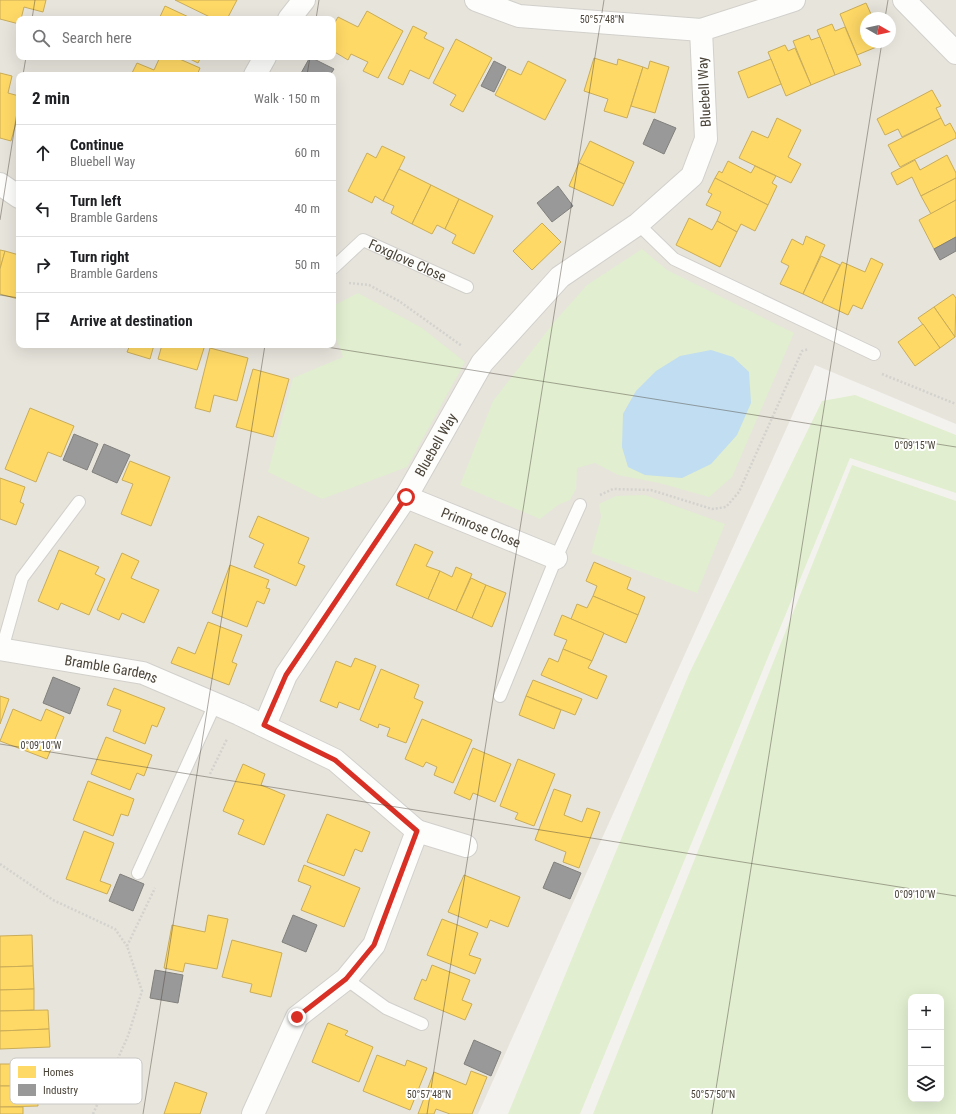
<!DOCTYPE html>
<meta charset="utf-8">
<style>
body{margin:0;font-family:"Roboto Condensed",sans-serif;background:#f2f2f2;color:#202124}
.controls{position:absolute;right:12px;bottom:12px;display:grid;overflow:hidden;border-radius:8px;box-shadow:0 4px 16px #0002}
.controls button{width:36px;height:36px;display:grid;place-items:center;padding:0;border:0;border-bottom:1px solid #e0e0e0;background:#fff;color:#202124;font:20px sans-serif}
.compass{position:absolute;left:860px;top:12px;width:36px;height:36px;border-radius:50%;background:#fff;box-shadow:0 4px 16px #0002;rotate:99deg}
.stop{position:absolute;width:12px;height:12px;margin:-9px;border:3px solid #d93025;border-radius:50%;background:#fff}
.stop.end{background:#d93025;border-color:#fff;box-shadow:0 1px 4px #0008}
.list{margin:0;padding:0;list-style:none}
h2{display:flex;justify-content:space-between;align-items:center;height:52px;margin:0;padding:0 16px;font-size:17px}
h2 small{font-size:13px;font-weight:400;color:#757577}
.list li{display:grid;grid-template-columns:26px 1fr auto;gap:12px;align-items:center;box-sizing:border-box;height:56px;padding:0 16px;border-top:1px solid #e0e0e0}
.list b{display:block;font-size:15px;white-space:nowrap}
.list p{margin:0;font-size:13px;white-space:nowrap;color:#757577}
.list em{font-size:13px;font-style:normal;color:#757577}
.icon{flex:none;width:22px;height:22px;fill:none;stroke:currentColor;stroke-width:2;stroke-linecap:round;stroke-linejoin:round}
.map{position:relative;flex:none;width:956px;height:1114px;overflow:hidden}
.search{position:absolute;background:#fff;box-shadow:0 4px 16px #0002;left:16px;top:16px;width:320px;height:44px;display:flex;align-items:center;gap:10px;box-sizing:border-box;padding:0 14px;border-radius:8px;color:#757577;font-size:15px}
.panel{position:absolute;background:#fff;box-shadow:0 4px 16px #0002;left:16px;top:72px;width:320px;height:276px;border-radius:8px}
.map>svg:first-child{display:block}
.residential{fill:#e7e4dc;fill-rule:evenodd}
.green{fill:#e1eecf;fill-rule:evenodd}
.water{fill:#c0ddf1}
.homes{fill:#ffd966;stroke:#c9ac58}
.industry{fill:#999;stroke:#82807c}
.lines{fill:none;stroke-linecap:round;stroke-linejoin:round}
.service-casing{stroke:#d2d0cb;stroke-width:14}
.minor-casing{stroke:#d2d0cb;stroke-width:24}
.path{stroke:#d3d2cc;stroke-width:2.5;stroke-dasharray:2 2;stroke-linecap:butt}
.service{stroke:#fdfdfc;stroke-width:12}
.minor{stroke:#fdfdfc;stroke-width:22}
.route{stroke:#d93025;stroke-width:5}
.ticks{fill:none;stroke:#4b4439;stroke-width:1;stroke-opacity:0.45}
.labels{text-anchor:middle;dominant-baseline:central;stroke-width:4;stroke-linejoin:round;paint-order:stroke}
.street-label{font-size:14px;fill:#4b4439;stroke:#fff}
.key{fill:#fff;stroke:#c9c7c4;stroke-width:1}
.key-label{font-size:11px;fill:#4b4439}
.ticks-label{font-size:10px;text-anchor:middle;fill:#4b4439;stroke:#fff;stroke-width:4;stroke-linejoin:round;paint-order:stroke}
</style>
<div class="map">
<svg width="956" height="1114" viewBox="0 0 956 1114">
<rect width="100%" height="100%" fill="#f4f2ee"/>
<path class="residential" d="M0 0H956V424L815 365 478 1114H0ZM866 18H890V42H866ZM19 19H333V57H19ZM19 75H333V345H19Z"/>
<g class="green">
<path d="M642 249 667 270 794 333 732 477 709 497 659 483 618 475 595 463 577 468 576 489 570 500 558 505 540 519 460 485 493 401 555 321 587 285ZM656 371 623 414 636 391Z"/>
<path d="M358 293 422 328 465 362 407 467 322 499 268 472 293 378 343 357 333 330V306Z"/>
<path d="M855 395 956 435V493L850 458 580 1114H508L689 674 822 401Z"/>
<path d="M852 465 956 501V1114H593ZM911 997H941V1099H911Z"/>
<path d="M645 495 725 524 697 593 591 553 601 517 599 504 616 496Z"/>
</g>
<path class="water" d="M711 350 733 357 749 372 751 403 737 435 711 464 682 478 645 475 628 467 622 447 623 414 636 391 656 371 680 356Z"/>
<g class="homes">
<path d="M0 0H46L43 12 24 7 21 19H19V24L0 19Z"/>
<path d="M175 0H237L227 19H214Z"/>
<path d="M866 3 871 14 866 18V42H877L879 46 857 55 840 14Z"/>
<path d="M165 6 193 19H159Z"/>
<path d="M367 11 403 31 378 78 363 71 368 62 351 54 348 60 333 51V26L338 17 358 27Z"/>
<path d="M832 24 835 31 845 27 861 65 835 75 817 30Z"/>
<path d="M413 26 427 33 424 38 444 48 429 79 410 70 403 85 388 78Z"/>
<path d="M809 35 811 40 820 37 835 75 811 85 793 41Z"/>
<path d="M456 39 492 58 463 112 450 105 456 95 433 83Z"/>
<path d="M785 45 788 51 795 48 811 85 786 96 768 52Z"/>
<path d="M160 57H175L200 68 197 75H131L137 63 154 70Z"/>
<path d="M186 57H201L198 63Z"/>
<path d="M594 58 617 65 618 59 643 67 627 118 604 111 608 99 584 91Z"/>
<path d="M771 59 781 84 748 98 738 72Z"/>
<path d="M528 61 566 80 545 120 495 95 508 69 521 75Z"/>
<path d="M650 61 669 67 655 113 631 106 643 67 648 69Z"/>
<path d="M0 73 12 76 8 93 19 96V112L11 141 0 138Z"/>
<path d="M932 90 941 106 936 108 941 118 902 137 898 129 885 135 877 119Z"/>
<path d="M777 118 801 130 788 157 801 164 791 183 739 158 752 131 768 138Z"/>
<path d="M941 118 945 126 950 123 956 134V138L900 167 888 145Z"/>
<path d="M590 141 634 162 624 184 579 163Z"/>
<path d="M382 146 405 157 383 201 375 196 372 203 348 191 367 153 376 158Z"/>
<path d="M947 155 956 173V178L921 196 912 177 897 185 891 173 915 160 920 170Z"/>
<path d="M728 161 751 173 755 166 776 176 772 183 777 186 768 205 715 178 719 171 722 173Z"/>
<path d="M579 163 624 184 613 206 569 186Z"/>
<path d="M399 169 431 185 412 224 391 213 394 206 383 201Z"/>
<path d="M715 178 768 205 755 231 741 224 737 232 717 221 721 212 706 205 712 194 708 192Z"/>
<path d="M956 178V200L931 214 921 196Z"/>
<path d="M431 185 459 199 445 229 437 225 432 234 412 224Z"/>
<path d="M459 199 493 216 474 254 452 243 456 235 445 229Z"/>
<path d="M956 200V237L934 249 919 220Z"/>
<path d="M689 218 712 230 717 221 737 232 720 267 676 245Z"/>
<path d="M542 223 561 242 532 270 513 251Z"/>
<path d="M806 236 825 245 803 294 780 284 789 266 781 262 792 239 803 245Z"/>
<path d="M0 250 5 251 0 269Z"/>
<path d="M5 251 19 255 18 299 0 294V269Z"/>
<path d="M821 256 840 265 822 303 803 294Z"/>
<path d="M871 258 883 264 862 309 853 305 848 315 822 303 842 262 865 272Z"/>
<path d="M953 294 956 298 955 337 934 307Z"/>
<path d="M934 307 955 337 940 348 918 318Z"/>
<path d="M923 324 940 348 915 366 898 342Z"/>
<path d="M130 345H154L150 359 127 352Z"/>
<path d="M162 345H205L197 370 158 359Z"/>
<path d="M210 348 248 358 237 401 214 395 210 412 195 408Z"/>
<path d="M253 369 289 379 273 437 236 427Z"/>
<path d="M30 408 74 426 61 457 48 452 36 482 5 469Z"/>
<path d="M130 461 170 477 151 526 121 514 133 484 122 480Z"/>
<path d="M0 478 25 487 20 502 24 504 16 525 0 519Z"/>
<path d="M258 516 309 538 298 563 305 566 296 586 254 567 264 544 249 537Z"/>
<path d="M415 544 433 552 426 566 440 571 428 599 396 585Z"/>
<path d="M59 550 99 567 95 574 105 579 89 615 61 603 58 610 38 601Z"/>
<path d="M122 553 139 561 131 578 159 590 144 623 122 613 119 620 97 610Z"/>
<path d="M594 562 631 578 627 589 645 597 638 615 593 596 597 586 586 581Z"/>
<path d="M230 565 269 580 266 588 270 589 264 604 257 601 247 627 212 613Z"/>
<path d="M456 567 472 574 456 611 428 599 440 571 452 577Z"/>
<path d="M471 578 486 585 472 618 456 611Z"/>
<path d="M486 585 506 593 492 627 472 618Z"/>
<path d="M593 596 638 615 626 643 571 619 577 604 587 608Z"/>
<path d="M562 615 604 633 592 661 563 649 567 640 554 635Z"/>
<path d="M208 622 242 635 232 662 237 664 229 685 171 663 178 647 195 654Z"/>
<path d="M563 649 592 661 588 668 607 676 597 699 541 675 549 658 558 662Z"/>
<path d="M355 658 376 666 359 710 339 702 337 708 320 701 336 661 351 667Z"/>
<path d="M381 669 419 685 414 698 423 702 406 743 387 736 390 728 379 724 378 728 360 720Z"/>
<path d="M533 680 582 699 575 715 526 696Z"/>
<path d="M114 688 165 708 157 727 152 725 145 744 113 731 121 710 107 705Z"/>
<path d="M0 696 9 699 0 724Z"/>
<path d="M526 696 561 710 554 729 519 715Z"/>
<path d="M13 709 41 721 46 709 64 717 47 759 0 741Z"/>
<path d="M422 719 472 740 453 783 434 775 437 767 426 762 423 767 405 759Z"/>
<path d="M106 737 152 755 144 776 137 773 130 790 91 774Z"/>
<path d="M473 748 511 764 495 802 473 793 470 800 454 793Z"/>
<path d="M518 759 555 774 534 826 515 819 518 813 500 806Z"/>
<path d="M243 764 265 774 261 785 285 795 264 845 238 834 244 820 223 811Z"/>
<path d="M88 781 134 799 128 816 121 814 113 836 73 820Z"/>
<path d="M554 789 571 795 564 815 582 822 587 808 600 812 579 868 563 862 566 852 535 840Z"/>
<path d="M327 814 370 832 362 852 355 849 344 876 307 862Z"/>
<path d="M84 831 114 843 100 881 111 885 107 894 66 879Z"/>
<path d="M304 865 360 888 344 927 301 910 311 886 298 881Z"/>
<path d="M464 875 520 897 508 927 490 920 487 928 448 912Z"/>
<path d="M208 915 228 919 217 969 185 963 183 972 164 968 172 925 205 932Z"/>
<path d="M442 919 478 933 469 955 481 959 475 974 427 955Z"/>
<path d="M32 935 33 966 0 967V936Z"/>
<path d="M232 940 282 953 271 997 250 992 252 984 222 977Z"/>
<path d="M432 965 470 980 462 1000 472 1004 465 1020 414 999 422 979 426 981Z"/>
<path d="M33 966 34 989 0 990V967Z"/>
<path d="M34 989V1010L0 1011V990Z"/>
<path d="M48 1010 49 1029 0 1031V1011Z"/>
<path d="M328 1023 348 1031 345 1035 373 1047 359 1082 312 1062Z"/>
<path d="M49 1029 50 1047 0 1049V1031Z"/>
<path d="M377 1055 405 1066 407 1060 427 1068 410 1110 363 1091Z"/>
<rect x="0" y="1064" width="43" height="22"/>
<path d="M471 1071 487 1077 472 1114H450L436 1109 434 1114H418L434 1072 466 1085Z"/>
<path d="M175 1082 207 1093 200 1114H164Z"/>
<path d="M0 1086H37L38 1106 0 1107Z"/>
<rect x="0" y="1107" width="23" height="7"/>
</g>
<g class="industry">
<path d="M310 57 334 69 330 75H300Z"/>
<path d="M494 61 506 67 494 92 481 86Z"/>
<path d="M654 119 676 128 664 154 643 144Z"/>
<path d="M558 186 573 206 552 222 537 203Z"/>
<path d="M956 237V251L940 260 934 249Z"/>
<path d="M74 434 98 444 87 470 63 460Z"/>
<path d="M104 444 130 455 117 483 92 472Z"/>
<path d="M53 677 80 688 70 714 43 703Z"/>
<path d="M554 862 581 873 570 899 543 888Z"/>
<path d="M120 874 144 884 133 911 109 901Z"/>
<path d="M293 915 317 925 306 952 282 942Z"/>
<path d="M155 970 183 975 178 1003 150 998Z"/>
<path d="M474 1040 501 1052 491 1076 464 1064Z"/>
</g>
<g class="lines">
<g class="service-casing">
<g id="service">
<path d="M638 224 674 259 874 354"/>
<path id="s1" d="M333 268 363 240 467 287"/>
<path d="M2 649 22 578 79 502"/>
<path d="M500 696 556 558 580 505"/>
<path d="M138 873 215 704"/>
<path d="M346 979 386 1008 422 1024"/>
</g>
</g>
<g class="minor-casing">
<g id="minor">
<path d="M476 0 519 16 701 30"/>
<path d="M904 0 956 53"/>
<path d="M289 19 304 0"/>
<path d="M255 75 265 57"/>
<path d="M0 184 19 197"/>
<path id="s2" d="M406 497 556 558"/>
<path id="s3" d="M0 649 143 673 239 714 335 760 417 831 374 945 346 979 297 1017 253 1114"/>
<path id="s4" d="M265 725 286 675 406 497 482 363 560 277 638 224 692 176 706 139 701 30 794 0"/>
<path d="M417 831 466 846"/>
</g>
</g>
<g class="path">
<path d="M349 283 369 285 399 301 462 346"/>
<path d="M882 374 956 404"/>
<path d="M600 495 613 489 651 490 712 509 726 507 739 492 802 351 809 349"/>
<path d="M210 774 227 739"/>
<path d="M0 864 53 900 115 929 127 946"/>
<path d="M93 1114 128 1036 142 991 127 946 155 888"/>
</g>
<use href="#service" class="service"/>
<use href="#minor" class="minor"/>
</g>
<g class="lines">
<path class="route" d="M297 1017 346 979 374 945 417 831 335 760 264 725 286 675 406 497"/>
</g>
<path class="ticks" d="M885 18 888 0M32 19 35 0M316 19 319 0M23 75 26 57M307 75 310 57M0 220 19 100M0 295 19 298M314 345 956 447M0 744 956 896M143 1114 265 345M427 1114 604 0M712 1114 882 42"/>
<g class="labels">
<g class="street-label">
<text transform="translate(704 92) rotate(-93)">Bluebell Way</text>
<text stroke="none"><textPath href="#s1" startOffset="90">Foxglove Close</textPath></text>
<text stroke="none"><textPath href="#s4" startOffset="329">Bluebell Way</textPath></text>
<text stroke="none"><textPath href="#s2" startOffset="81">Primrose Close</textPath></text>
<text stroke="none"><textPath href="#s3" startOffset="113">Bramble Gardens</textPath></text>
</g>
</g>
<rect x="10" y="1058" width="132" height="46" rx="6" class="key"/>
<rect x="18" y="1066" width="18" height="12" fill="#ffd966"/>
<rect x="18" y="1084" width="18" height="12" fill="#999"/>
<g class="key-label">
<text x="43" y="1076">Homes</text>
<text x="43" y="1094">Industry</text>
</g>
<g class="ticks-label">
<text x="602" y="23">50°57'48"N</text>
<text x="915" y="449">0°09'15"W</text>
<text x="41" y="749">0°09'10"W</text>
<text x="915" y="898">0°09'10"W</text>
<text x="429" y="1098">50°57'48"N</text>
<text x="713" y="1098">50°57'50"N</text>
</g>
</svg>
<div class="controls">
<button>+</button>
<button>−</button>
<button><svg class="icon" aria-label="layers" viewBox="0 0 24 24"><path d="M12 4l9 5-9 5-9-5zM3 14l9 5 9-5"/></svg></button>
</div>
<svg class="compass" viewBox="-18 -18 36 36"><path d="M0-13l5 13h-10z" fill="#e53935"/><path d="M0 13l5-13h-10z" fill="#757577"/></svg>
<div class="stop" style="left:406px;top:497px"></div>
<div class="stop end" style="left:297px;top:1017px"></div>
<div class="search"><svg class="icon" aria-label="search" viewBox="0 0 24 24"><circle cx="10" cy="10" r="6"/><path d="M15 15l6 6"/></svg>Search here</div>
<section class="panel">
<h2>2 min<small>Walk · 150 m</small></h2>
<ul class="list">
<li><svg class="icon" aria-label="ahead" viewBox="0 0 24 24"><path d="M12 20V5M6 11l6-6 6 6"/></svg><div><b>Continue</b><p>Bluebell Way</p></div><em>60 m</em></li>
<li><svg class="icon" aria-label="left" viewBox="0 0 24 24"><path d="M17 20v-9H6M10 6l-5 5 5 5"/></svg><div><b>Turn left</b><p>Bramble Gardens</p></div><em>40 m</em></li>
<li><svg class="icon" aria-label="right" viewBox="0 0 24 24"><path d="M7 20v-9h11M14 6l5 5-5 5"/></svg><div><b>Turn right</b><p>Bramble Gardens</p></div><em>50 m</em></li>
<li><svg class="icon" aria-label="arrive" viewBox="0 0 24 24"><path d="M6 21V4h12l-3 4 3 4H6"/></svg><div><b>Arrive at destination</b></div></li>
</ul>
</section>
</div>
